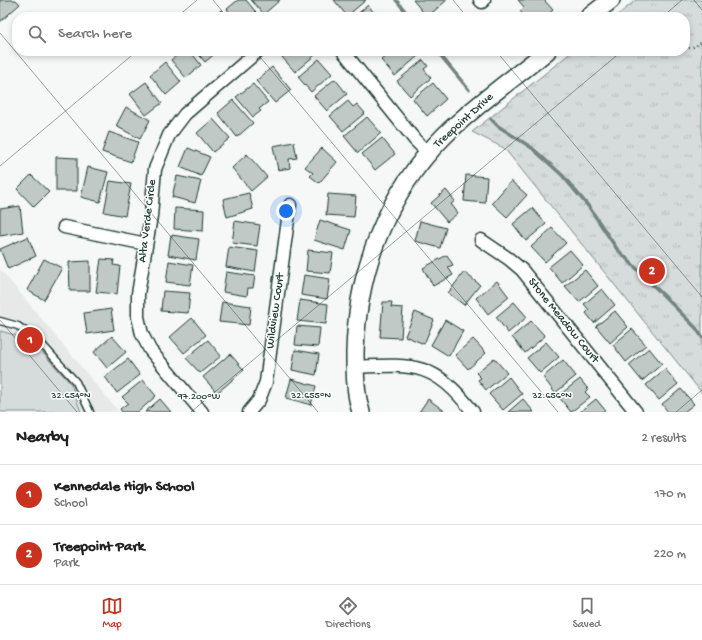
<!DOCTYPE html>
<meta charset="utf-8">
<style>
body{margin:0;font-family:"Gochi Hand",sans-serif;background:#f2f2f2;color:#222}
.you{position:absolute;left:286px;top:211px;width:14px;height:14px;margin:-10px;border:3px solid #fff;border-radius:50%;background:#1a73e8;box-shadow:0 0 0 6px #1a73e833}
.badge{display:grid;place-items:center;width:26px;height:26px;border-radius:50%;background:#c8321e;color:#fff;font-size:13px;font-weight:700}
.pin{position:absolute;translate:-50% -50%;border:2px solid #fff;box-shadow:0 1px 4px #0006}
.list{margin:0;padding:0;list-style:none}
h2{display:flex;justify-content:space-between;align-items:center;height:52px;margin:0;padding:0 16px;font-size:17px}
h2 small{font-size:13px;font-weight:400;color:#767676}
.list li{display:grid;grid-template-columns:26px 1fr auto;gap:12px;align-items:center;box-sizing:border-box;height:60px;padding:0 16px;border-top:1px solid #e0e0e0}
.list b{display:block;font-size:15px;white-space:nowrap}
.list p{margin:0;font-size:13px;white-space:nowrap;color:#767676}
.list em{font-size:13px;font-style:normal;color:#767676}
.icon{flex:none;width:22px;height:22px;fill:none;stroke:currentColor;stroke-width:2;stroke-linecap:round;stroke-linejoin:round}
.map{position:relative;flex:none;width:702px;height:412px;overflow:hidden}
.search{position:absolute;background:#fff;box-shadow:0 2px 6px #0003;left:12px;right:12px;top:12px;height:44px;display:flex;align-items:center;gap:10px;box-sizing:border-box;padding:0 14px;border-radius:16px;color:#767676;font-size:15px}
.sheet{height:172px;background:#fff}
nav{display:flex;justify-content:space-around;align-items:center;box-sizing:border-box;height:56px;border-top:1px solid #e0e0e0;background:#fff;font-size:11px;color:#767676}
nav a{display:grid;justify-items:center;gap:2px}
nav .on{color:#c8321e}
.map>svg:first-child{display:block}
.built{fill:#e6e9e8}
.grass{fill:#d6dcdb;stroke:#7a8c88}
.park{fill:url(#park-tufts);stroke:#7a8c88}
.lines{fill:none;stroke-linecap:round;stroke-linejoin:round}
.stream{stroke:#72857f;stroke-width:3.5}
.building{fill:#c0c9c6;stroke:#1f3d34}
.lane-casing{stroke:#1f3d34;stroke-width:9}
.street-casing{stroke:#1f3d34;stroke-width:15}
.secondary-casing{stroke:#1f3d34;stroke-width:20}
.path{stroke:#1f3d34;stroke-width:2;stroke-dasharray:1 3;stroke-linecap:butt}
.lane{stroke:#fff;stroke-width:6}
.street{stroke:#fff;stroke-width:12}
.secondary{stroke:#fff;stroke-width:17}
.ticks{fill:none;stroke:#1f3d34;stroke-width:1;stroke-opacity:0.45}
.labels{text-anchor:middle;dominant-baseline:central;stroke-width:3;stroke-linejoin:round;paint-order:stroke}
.street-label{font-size:12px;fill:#1f3d34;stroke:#fff}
.ticks-label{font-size:10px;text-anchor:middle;fill:#1f3d34;stroke:#fff;stroke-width:3;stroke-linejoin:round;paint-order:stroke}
</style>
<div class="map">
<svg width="702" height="412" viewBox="0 0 702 412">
<defs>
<pattern id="park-tufts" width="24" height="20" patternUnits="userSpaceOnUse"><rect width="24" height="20" fill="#d6dcdb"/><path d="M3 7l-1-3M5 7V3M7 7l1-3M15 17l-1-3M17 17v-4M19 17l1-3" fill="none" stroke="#b7bebd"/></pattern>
</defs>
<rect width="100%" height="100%" fill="#f6f7f7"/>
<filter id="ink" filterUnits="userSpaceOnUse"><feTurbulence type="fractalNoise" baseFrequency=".025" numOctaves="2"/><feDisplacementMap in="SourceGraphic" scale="8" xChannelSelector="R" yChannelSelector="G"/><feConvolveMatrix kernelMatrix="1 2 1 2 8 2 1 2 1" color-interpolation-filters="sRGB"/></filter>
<g filter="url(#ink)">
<path class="built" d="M0 269 119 412H0Z"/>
<path class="grass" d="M0 331 30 339 71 384 81 412H0Z"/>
<path class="park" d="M636 0H702V393L504 148 472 132 573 51H685V17H615Z"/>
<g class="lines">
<g class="stream">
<path d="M396 0 410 17"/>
<path d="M437 51 469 90"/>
<path d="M491 119 498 126 532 148 562 175 589 207 617 249 696 328 702 337"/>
</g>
</g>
<g class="building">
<path d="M0 0H16L20 4 0 22Z"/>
<path d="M238 0H246L260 17H233L227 9Z"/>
<path d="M251 0H280L264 14Z"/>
<path d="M334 0H366L347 16Z"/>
<path d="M413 0H447L427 17Z"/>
<path d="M518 0H544L553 10 545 17H525L520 11 524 7Z"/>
<path d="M368 5 377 17H354Z"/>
<path d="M221 10 228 17H213Z"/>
<path d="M182 51H190L201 65 186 78 171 60Z"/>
<path d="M196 51H218L205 62Z"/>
<path d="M289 51H311L315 55 295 72 282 57Z"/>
<path d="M392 51H414L418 56 395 76 381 60Z"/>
<path d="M319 59 332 74 311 92 298 77Z"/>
<path d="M423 60 428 66 424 69 431 78 410 96 397 81Z"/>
<path d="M165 62 181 82 166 95 150 75Z"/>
<path d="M272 67 291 90 275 103 256 81Z"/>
<path d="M335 79 347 94 327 111 314 96Z"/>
<path d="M146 82 162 103 146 115 130 94Z"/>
<path d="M433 83 446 99 427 116 413 99Z"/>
<path d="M253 84 268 102 259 109 261 111 253 117 236 97Z"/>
<path d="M233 100 253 123 237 137 218 113Z"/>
<path d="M348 101 353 107 357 104 365 113 343 131 330 116Z"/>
<path d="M126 107 150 120 140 139 116 126Z"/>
<path d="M367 117 381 133 358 153 344 136Z"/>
<path d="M213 119 230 138 213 152 197 133Z"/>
<path d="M109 132 138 142 131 162 102 152Z"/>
<path d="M382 138 395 154 375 170 362 154Z"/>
<path d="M294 142 297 158 289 159 290 168 278 170 273 146Z"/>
<path d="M188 148 210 157 201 176 180 167Z"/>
<path d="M322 148 337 162 319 183 310 176 313 173 305 167Z"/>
<path d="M247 154 267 177 251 191 232 168Z"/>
<path d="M56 157 77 158V191H56Z"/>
<path d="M88 167 108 172 100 202 81 197Z"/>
<path d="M31 175 49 192 34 207 17 189Z"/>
<path d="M466 175 487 177 485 203 464 201Z"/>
<path d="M177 176 201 181 195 203 172 197Z"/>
<path d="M110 181 131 184 125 216 104 212Z"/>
<path d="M511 181 527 195 507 217 492 203Z"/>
<path d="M446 190 455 201 451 204 458 213 447 222 431 203Z"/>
<path d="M249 193 253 209 227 217 223 199Z"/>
<path d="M328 194 356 196 354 217 326 215Z"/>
<path d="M20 206 23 232 0 236V209Z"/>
<path d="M175 208 204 210 203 231 174 229Z"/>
<path d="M532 208 546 224 526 241 513 224Z"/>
<path d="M320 220 351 230 345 250 314 240Z"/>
<path d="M235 221 260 225 257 246 232 243Z"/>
<path d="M420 221 446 228 440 248 415 241Z"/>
<path d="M552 228 566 243 545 262 531 247Z"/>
<path d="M171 235 199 239 196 260 168 255Z"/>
<path d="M28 237 36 256 8 269 0 249Z"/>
<path d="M229 247 258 251 255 272 226 267Z"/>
<path d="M308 250 333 253 330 273 306 271Z"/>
<path d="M570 250 583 265 562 283 549 267Z"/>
<path d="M447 255 453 265 448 267 453 275 433 286 423 268Z"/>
<path d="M44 259 62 268 44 300 27 290Z"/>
<path d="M101 259 114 260 113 265 120 266 117 294 96 292Z"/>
<path d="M90 261V291H70L69 262Z"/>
<path d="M169 261 193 265 190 285 166 282Z"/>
<path d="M585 270 598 286 579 302 565 286Z"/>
<path d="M226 272 255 276 253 288H248L247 296 223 292Z"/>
<path d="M464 272 480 285 464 305 448 293Z"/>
<path d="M304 275 330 279 327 299 301 295Z"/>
<path d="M497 281 509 297 488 314 476 298Z"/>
<path d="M602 289 615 305 594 323 586 313 589 310 584 304Z"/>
<path d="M163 291 190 293 188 313 161 311Z"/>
<path d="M300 300 328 304 326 324 297 321Z"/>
<path d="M222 302 251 306 249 325 219 322Z"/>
<path d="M383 302H392L391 307 403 308 401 338 380 337Z"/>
<path d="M514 302 527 317 508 333 496 317Z"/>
<path d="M111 309 114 330 87 334 84 313Z"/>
<path d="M615 311 628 327 610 343 596 326Z"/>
<path d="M415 312 434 320 424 344 405 336Z"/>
<path d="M192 318 206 335 184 353 170 337Z"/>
<path d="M445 320 463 331 449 356 431 345Z"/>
<path d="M531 321 545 336 525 353 512 337Z"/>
<path d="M297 326 320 328 318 347 295 345Z"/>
<path d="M632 329 646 345 626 362 613 345Z"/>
<path d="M112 336 126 352 107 368 94 352Z"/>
<path d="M473 339 486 353 468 369 455 355Z"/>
<path d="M208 340 221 356 200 373 186 358Z"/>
<path d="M546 342 559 357 540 373 527 358Z"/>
<path d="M649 348 662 364 642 381 629 365Z"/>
<path d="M295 350 319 354 316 375 292 370Z"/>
<path d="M230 354 244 370 217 393 203 377Z"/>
<path d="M494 358 507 373 486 390 478 380 481 378 476 373Z"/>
<path d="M128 359 140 375 117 393 105 377Z"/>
<path d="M563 360 576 376 555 393 543 377Z"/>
<path d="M665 369 678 384 659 400 646 385Z"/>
<path d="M509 377 522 394 503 410 489 394Z"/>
<path d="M291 379 316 386 311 405 286 398Z"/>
<path d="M580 379 588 389 585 392 590 397 571 412 558 396Z"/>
<path d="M143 380 156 396 138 412H122L120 409 128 403 122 397Z"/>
<path d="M681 389 694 404 684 412H668L662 404Z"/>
<path d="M160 399 171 412H145Z"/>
<path d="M428 399 446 412H419Z"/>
<path d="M523 399 534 412H508Z"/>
<path d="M596 399 605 410 602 412H580Z"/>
</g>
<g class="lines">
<g class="lane-casing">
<path id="lane" d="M0 321 18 326 39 341 76 382 90 412"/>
</g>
<g class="street-casing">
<g id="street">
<path d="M480 0 482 2 484 0"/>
<path d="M343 51 415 140 428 153"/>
<path d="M64 227 146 244"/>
<path d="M481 240 509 259 522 270 636 412"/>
<path d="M355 367C415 364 434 362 473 412"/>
<path d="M202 412 150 350 142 334 138 317V294L151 216 155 169 169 135 185 114 258 51"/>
<path d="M249 412 259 400 266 382 290 205"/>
</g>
</g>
<g class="secondary-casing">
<g id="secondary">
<path d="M589 17 611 0"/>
<path d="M361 412C355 393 355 371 355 352 357 271 386 194 444 136 475 105 513 79 547 51"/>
</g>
</g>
<path class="path" d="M685 48H692L702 42"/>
<use href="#lane" class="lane"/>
<use href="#street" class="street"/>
<use href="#secondary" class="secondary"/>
</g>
</g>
<path class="ticks" d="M213 0 227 17M453 0 467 17M694 0 702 10M177 17 197 0M662 17 682 0M0 33 318 412M255 51 558 412M496 51 702 297M0 166 137 51M0 320 77 412M191 412 622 51M676 412 702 390"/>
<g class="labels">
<g class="street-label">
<text transform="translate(464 121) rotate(-42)">Treepoint Drive</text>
<text transform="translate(148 221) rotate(-83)">Alta Verde Circle</text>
<text transform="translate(276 311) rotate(-82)">Wildview Court</text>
<text transform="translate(563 321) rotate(51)">Stone Meadow Court</text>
</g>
</g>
<g class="ticks-label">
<text x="71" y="398">32.654°N</text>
<text x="311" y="398">32.655°N</text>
<text x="552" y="398">32.656°N</text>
<text x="199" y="399">97.200°W</text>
</g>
</svg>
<div class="you"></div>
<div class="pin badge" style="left:30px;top:340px">1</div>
<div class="pin badge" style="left:652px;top:271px">2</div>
<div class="search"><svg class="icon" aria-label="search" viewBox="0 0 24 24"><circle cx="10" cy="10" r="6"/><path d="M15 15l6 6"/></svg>Search here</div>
</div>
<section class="sheet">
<h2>Nearby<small>2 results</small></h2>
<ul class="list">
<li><span class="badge">1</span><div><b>Kennedale High School</b><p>School</p></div><em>170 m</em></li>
<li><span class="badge">2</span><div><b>Treepoint Park</b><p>Park</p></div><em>220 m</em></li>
</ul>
</section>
<nav>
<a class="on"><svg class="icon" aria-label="map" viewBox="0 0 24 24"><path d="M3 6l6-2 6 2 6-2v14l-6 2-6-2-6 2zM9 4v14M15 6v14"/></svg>Map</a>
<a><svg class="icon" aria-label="directions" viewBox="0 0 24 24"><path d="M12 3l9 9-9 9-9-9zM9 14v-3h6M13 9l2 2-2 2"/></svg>Directions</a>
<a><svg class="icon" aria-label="saved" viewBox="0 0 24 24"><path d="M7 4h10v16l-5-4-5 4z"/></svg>Saved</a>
</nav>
